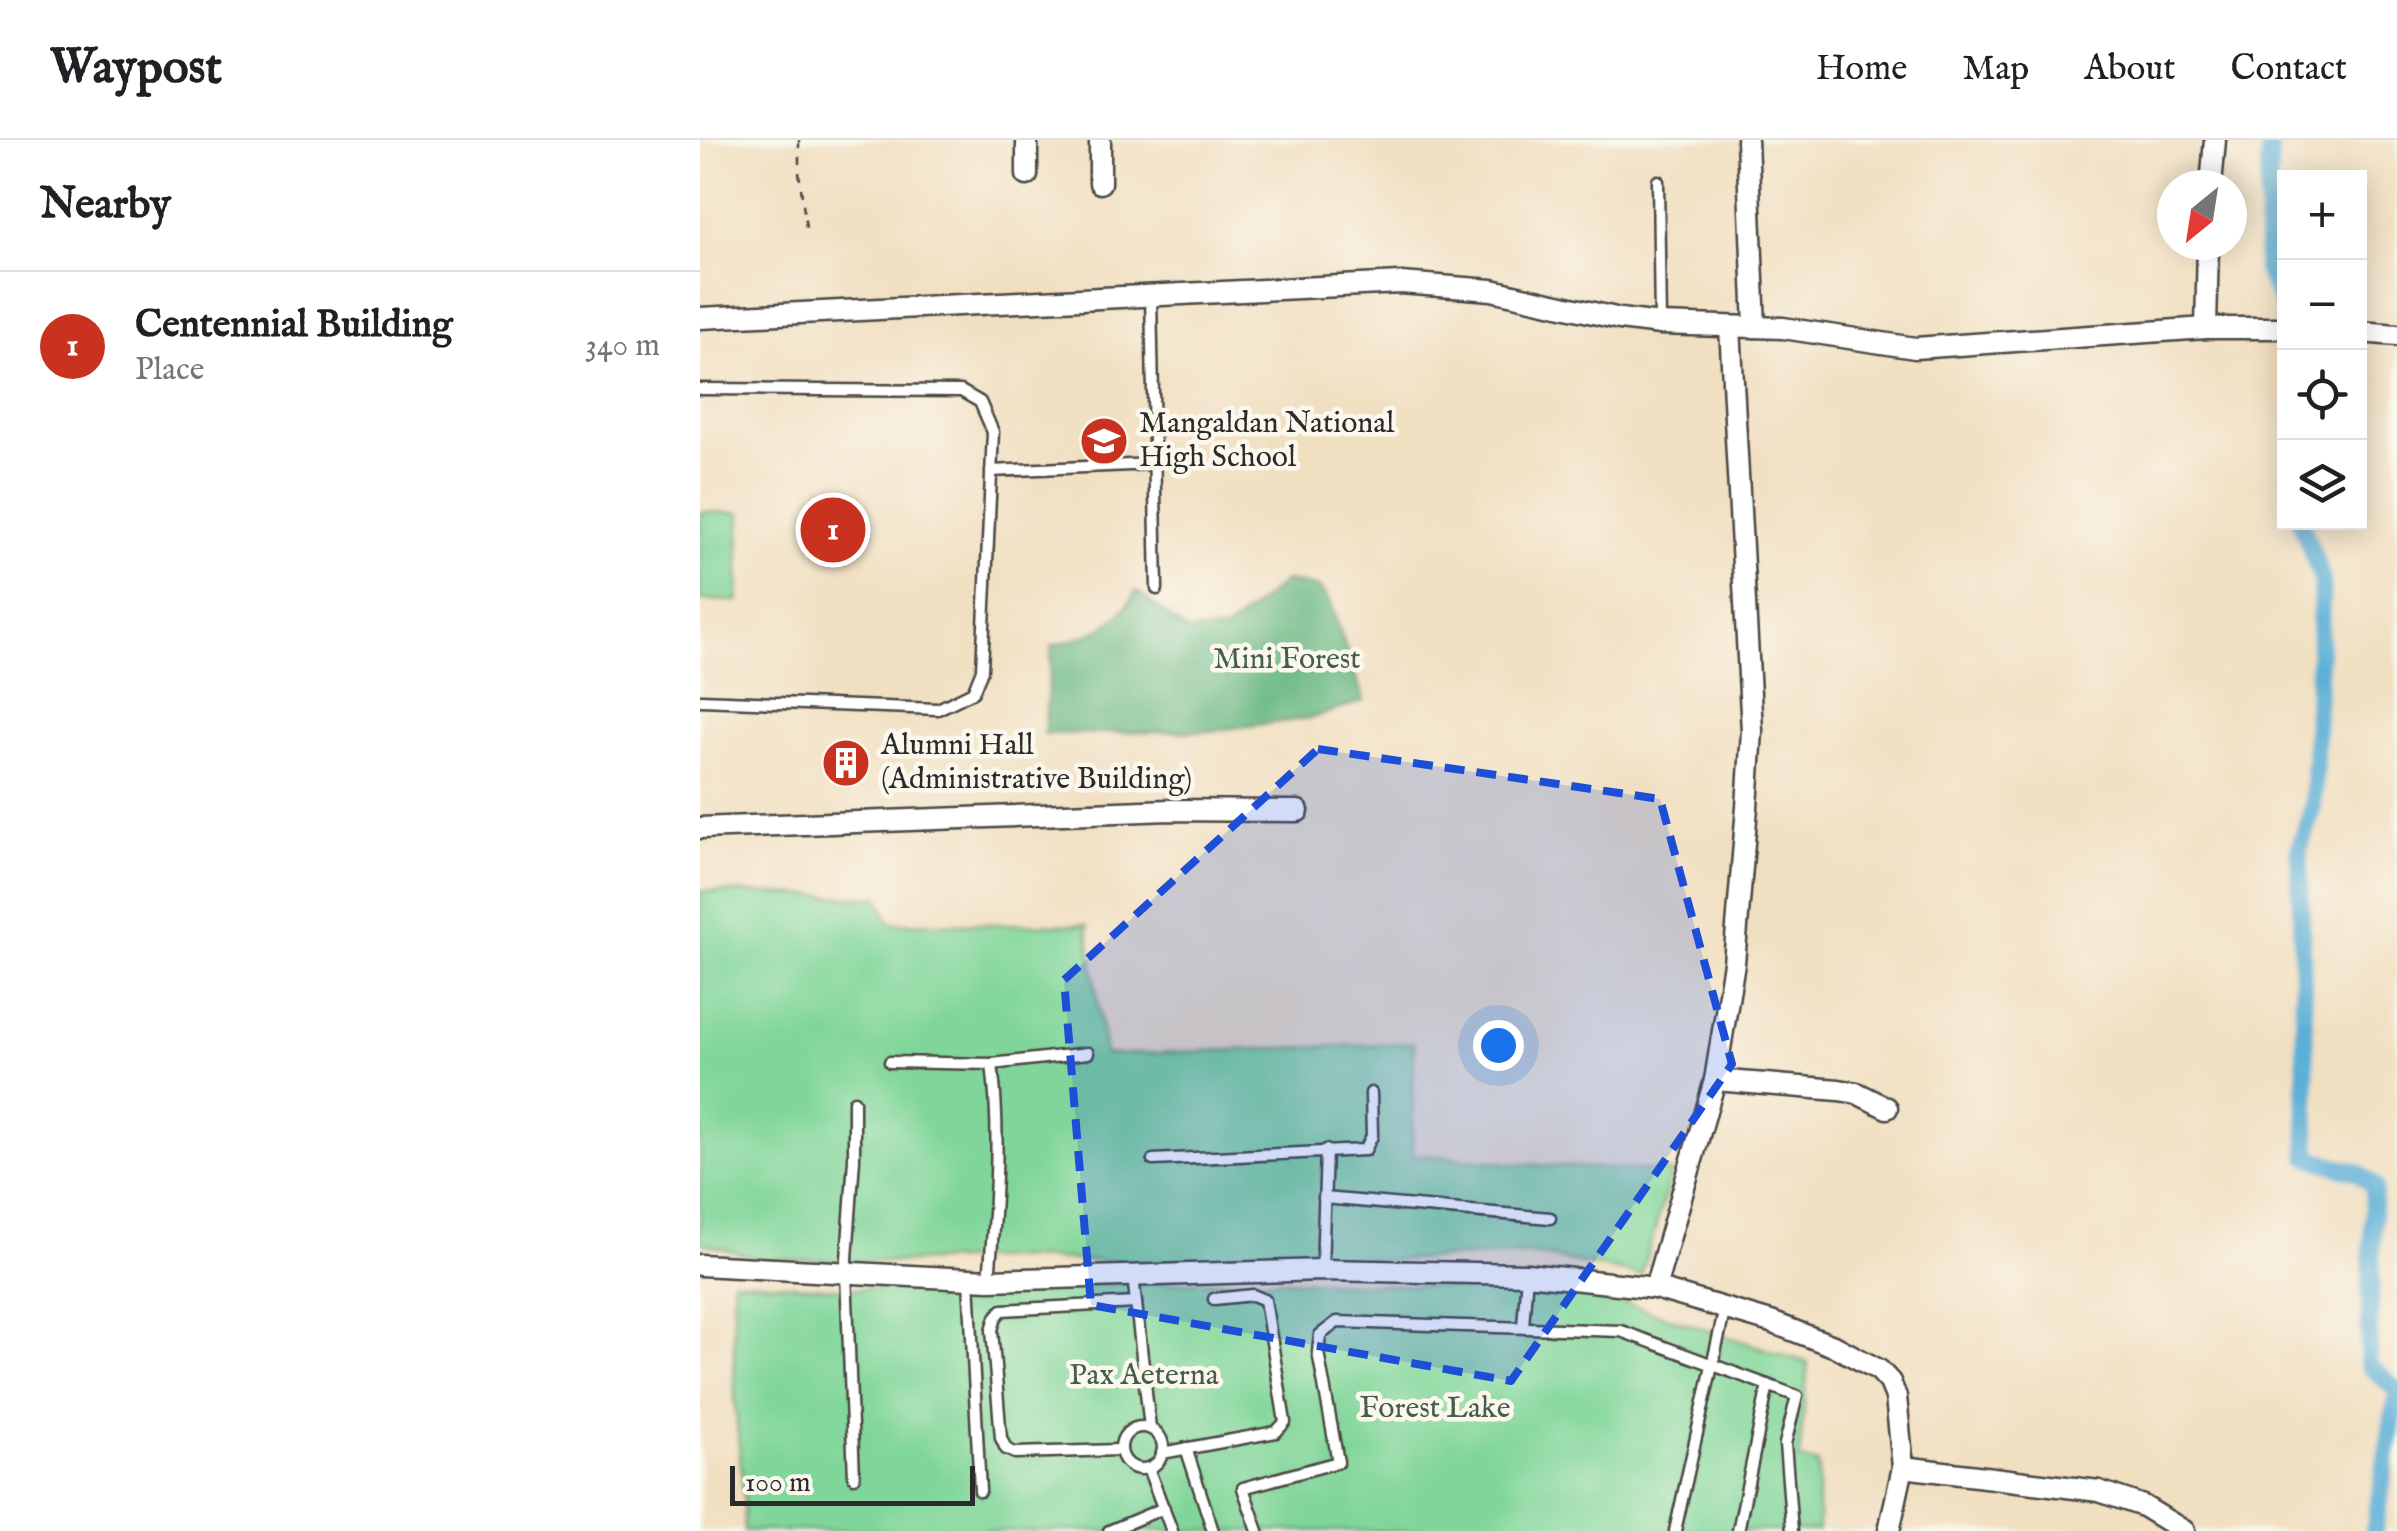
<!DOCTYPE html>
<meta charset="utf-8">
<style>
body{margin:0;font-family:"IM FELL English",serif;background:#f2f2f2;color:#202124}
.controls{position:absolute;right:30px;top:30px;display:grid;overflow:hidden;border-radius:0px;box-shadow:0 5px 25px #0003}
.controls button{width:90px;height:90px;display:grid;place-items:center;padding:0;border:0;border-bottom:2px solid #e0e0e0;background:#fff;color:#202124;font:50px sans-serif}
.compass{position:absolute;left:1457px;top:30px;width:90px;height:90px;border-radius:50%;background:#fff;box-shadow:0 5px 25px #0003;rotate:210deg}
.scale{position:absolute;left:30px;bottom:25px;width:245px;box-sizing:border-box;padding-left:10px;border:5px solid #2b2b2b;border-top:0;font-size:28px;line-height:35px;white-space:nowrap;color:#2b2b2b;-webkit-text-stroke:8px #fbf7ec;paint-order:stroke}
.you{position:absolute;left:798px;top:905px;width:35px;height:35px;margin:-25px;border:8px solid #fff;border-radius:50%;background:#1a73e8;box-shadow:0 0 0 15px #1a73e833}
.badge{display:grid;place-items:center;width:65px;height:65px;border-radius:50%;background:#c8321e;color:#fff;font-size:32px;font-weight:700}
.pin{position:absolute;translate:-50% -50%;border:5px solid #fff;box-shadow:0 2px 10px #0006}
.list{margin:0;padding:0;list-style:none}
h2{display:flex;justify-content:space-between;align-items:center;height:130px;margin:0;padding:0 40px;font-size:42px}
h2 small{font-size:32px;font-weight:400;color:#757577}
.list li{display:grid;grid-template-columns:65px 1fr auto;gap:30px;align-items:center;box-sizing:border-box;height:150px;padding:0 40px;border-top:2px solid #e0e0e0}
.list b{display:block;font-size:38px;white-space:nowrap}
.list p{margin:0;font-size:32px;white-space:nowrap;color:#757577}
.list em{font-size:32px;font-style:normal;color:#757577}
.icon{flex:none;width:55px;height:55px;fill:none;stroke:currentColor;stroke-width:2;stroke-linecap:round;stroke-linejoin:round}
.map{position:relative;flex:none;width:1697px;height:1391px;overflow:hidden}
header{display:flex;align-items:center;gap:60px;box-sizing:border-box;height:140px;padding:0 50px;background:#fff;border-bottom:2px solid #e0e0e0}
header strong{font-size:48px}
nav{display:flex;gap:55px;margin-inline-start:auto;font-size:35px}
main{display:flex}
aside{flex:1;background:#fff}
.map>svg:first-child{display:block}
.green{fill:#80d69a;stroke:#568062;stroke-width:2.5}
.forest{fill:#68b782;stroke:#4a7156;stroke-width:2.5}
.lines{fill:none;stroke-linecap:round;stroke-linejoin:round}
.canal{stroke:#5cafd7;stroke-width:18}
.lane-casing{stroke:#494642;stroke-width:15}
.street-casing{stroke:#494642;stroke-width:25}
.path{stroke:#494642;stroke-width:2.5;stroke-dasharray:8 8;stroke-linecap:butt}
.lane{stroke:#fff;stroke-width:10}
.street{stroke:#fff;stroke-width:20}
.marked{fill:#1d4ed8;fill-opacity:0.2;stroke:#1d4ed8;stroke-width:8;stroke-dasharray:20 12;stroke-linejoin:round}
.labels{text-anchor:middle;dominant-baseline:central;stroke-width:9;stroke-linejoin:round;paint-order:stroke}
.poi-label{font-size:30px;fill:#2b2b2b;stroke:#fbf7ec;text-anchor:start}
.park-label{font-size:30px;fill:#445e4c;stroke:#fbf7ec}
</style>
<header>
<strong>Waypost</strong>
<nav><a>Home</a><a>Map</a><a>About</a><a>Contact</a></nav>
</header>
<main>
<aside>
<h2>Nearby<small></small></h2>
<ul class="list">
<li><span class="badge">1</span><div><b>Centennial Building</b><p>Place</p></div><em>340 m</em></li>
</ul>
</aside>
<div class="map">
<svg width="1697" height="1391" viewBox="0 0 1697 1391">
<rect width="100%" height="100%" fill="#fbf7ec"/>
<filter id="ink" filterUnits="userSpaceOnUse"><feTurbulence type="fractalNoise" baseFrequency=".01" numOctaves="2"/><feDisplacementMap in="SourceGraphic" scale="20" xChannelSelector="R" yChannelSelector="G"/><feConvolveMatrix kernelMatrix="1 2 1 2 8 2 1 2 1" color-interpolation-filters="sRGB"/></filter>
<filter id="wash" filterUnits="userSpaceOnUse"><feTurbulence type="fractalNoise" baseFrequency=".0048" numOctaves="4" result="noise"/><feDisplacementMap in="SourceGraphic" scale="40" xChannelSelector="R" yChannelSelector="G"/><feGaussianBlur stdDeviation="2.25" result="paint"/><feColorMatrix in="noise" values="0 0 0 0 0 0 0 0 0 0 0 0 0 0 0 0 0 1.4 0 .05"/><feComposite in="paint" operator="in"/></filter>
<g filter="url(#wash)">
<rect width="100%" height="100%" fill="#f1dfc1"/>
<g class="green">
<path d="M0 372 40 373 38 461 0 460Z"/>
<path d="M0 751 178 758 190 783 387 785 405 915 714 903 712 1014 818 1024 972 1032 941 1135 832 1114 699 1120 451 1123 323 1118 202 1122 60 1119 0 1102Z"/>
<path d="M33 1140 149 1149 578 1140 894 1153 1108 1223 1099 1319 1118 1324V1391H44V1359L35 1263Z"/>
</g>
<path class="forest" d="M585 441 620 448 631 465 664 561 611 578 510 591 344 594 352 506C389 496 417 487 436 451L487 491H525Z"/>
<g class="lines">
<g class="canal">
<path d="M1570 0 1566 129 1584 169"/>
<path d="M1601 382 1622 439 1613 667 1599 709 1608 1017 1659 1033 1674 1046 1668 1225 1697 1250"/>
<path d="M1674 1391 1697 1254"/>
</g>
</g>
</g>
<g filter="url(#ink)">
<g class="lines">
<g class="lane-casing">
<g id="lane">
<path d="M958 41 960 183"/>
<path d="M451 156 457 449"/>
<path d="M0 249 261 251 280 262 293 292 282 530 273 552 238 569 0 560"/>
<path d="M291 331 454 324"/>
<path d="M190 922 292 924C301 995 295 1068 289 1140"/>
<path d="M292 924 388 913"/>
<path d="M453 1020 665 1010 672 996 671 953"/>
<path d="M624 1058 850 1078"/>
<path d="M622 1129 626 1010"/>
<path d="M433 1136 450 1288"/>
<path d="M269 1140 280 1351"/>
<path d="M823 1186 827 1134"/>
<circle cx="442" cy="1308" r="21"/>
<path d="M486 1308 513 1391"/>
<path d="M420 1310 315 1313 306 1309 301 1298 292 1190 296 1177 302 1170 436 1163"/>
<path d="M462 1313 576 1292 585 1282 565 1160 553 1155 514 1159"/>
<path d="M448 1328 472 1391"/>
<path d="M154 1337 146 1133 154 1019V961"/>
<path d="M409 1391 464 1368"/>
<path d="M558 1391 543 1348 638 1322 618 1212 620 1195 637 1182 921 1191 1097 1256 1085 1304 1092 1391"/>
<path d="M975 1391 1025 1168"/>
<path d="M1038 1391 1068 1245"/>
</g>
</g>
<g class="street-casing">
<g id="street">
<path d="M400 0V43"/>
<path d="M1047 0 1055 187"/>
<path d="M327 35V0"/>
<path d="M1511 45 1515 0"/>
<path d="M0 178 701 143 792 150 920 179 960 184 1083 188 1215 208 1506 188H1584"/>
<path d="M1506 188 1508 105"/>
<path d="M1660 192 1697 195"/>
<path d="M0 688 470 670 598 671"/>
<path d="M1015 940 1139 950 1157 953 1187 968"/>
<path d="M0 1125 289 1140 622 1130 827 1134 955 1148 1071 1182 1136 1207 1179 1230 1190 1242 1196 1257 1203 1327 1399 1351 1443 1366 1484 1391"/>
<path d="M955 1148 1015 940 1034 823 1047 667 1052 591 1030 187"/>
<path d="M1189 1391 1203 1327"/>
</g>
</g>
<path class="path" d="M99 0V32L106 88"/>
<use href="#lane" class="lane"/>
<use href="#street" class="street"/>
</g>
</g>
<path class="marked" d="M618 609 960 659 1032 924 811 1241 391 1165 364 840Z"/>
<defs>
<g id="school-disc" transform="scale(2.5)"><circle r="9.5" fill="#c8321e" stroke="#fbf7ec"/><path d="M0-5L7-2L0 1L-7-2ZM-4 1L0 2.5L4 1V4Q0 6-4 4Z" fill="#fff"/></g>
<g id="building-disc" transform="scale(2.5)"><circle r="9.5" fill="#c8321e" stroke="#fbf7ec"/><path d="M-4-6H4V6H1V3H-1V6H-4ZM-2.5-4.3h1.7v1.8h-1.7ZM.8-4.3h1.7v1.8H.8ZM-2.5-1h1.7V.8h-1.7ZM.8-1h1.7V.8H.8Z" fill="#fff"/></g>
</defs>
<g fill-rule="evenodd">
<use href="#school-disc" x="404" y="301"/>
<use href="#building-disc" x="146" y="623"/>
</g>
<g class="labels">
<g class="poi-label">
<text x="439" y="284">Mangaldan National<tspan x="439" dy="34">High School</tspan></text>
<text x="181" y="606">Alumni Hall<tspan x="181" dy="34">(Administrative Building)</tspan></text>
</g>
<g class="park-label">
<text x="587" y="520">Mini Forest</text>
<text x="444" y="1236">Pax Aeterna</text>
<text x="735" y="1269">Forest Lake</text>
</g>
</g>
</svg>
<div class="controls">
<button>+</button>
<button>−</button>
<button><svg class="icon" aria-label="locate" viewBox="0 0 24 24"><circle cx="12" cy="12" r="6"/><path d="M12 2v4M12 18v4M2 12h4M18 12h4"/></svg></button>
<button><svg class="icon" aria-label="layers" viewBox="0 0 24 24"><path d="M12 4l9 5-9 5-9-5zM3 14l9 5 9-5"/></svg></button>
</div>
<svg class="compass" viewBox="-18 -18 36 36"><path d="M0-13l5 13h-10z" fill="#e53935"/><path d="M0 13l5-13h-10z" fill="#757577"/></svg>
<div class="scale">100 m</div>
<div class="you"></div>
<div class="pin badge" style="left:133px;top:390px">1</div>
</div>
</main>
